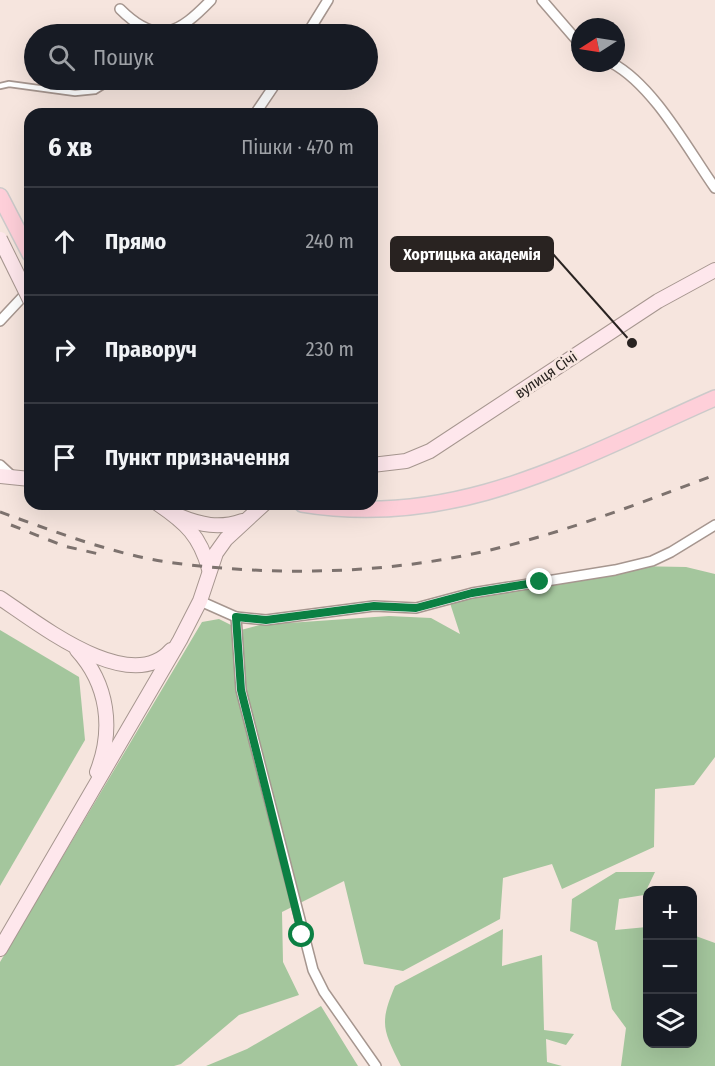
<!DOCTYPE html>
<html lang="uk">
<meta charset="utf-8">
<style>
body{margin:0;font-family:"Fira Sans Condensed",sans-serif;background:#20242c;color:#f1f3f6}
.controls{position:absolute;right:18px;bottom:18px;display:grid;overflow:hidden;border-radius:12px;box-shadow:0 6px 24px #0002}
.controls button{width:54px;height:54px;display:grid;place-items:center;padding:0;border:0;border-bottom:2px solid #363941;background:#171b24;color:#f1f3f6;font:30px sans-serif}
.compass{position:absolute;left:571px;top:18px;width:54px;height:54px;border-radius:50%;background:#171b24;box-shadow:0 6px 24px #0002;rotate:258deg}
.stop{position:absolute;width:18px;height:18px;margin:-14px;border:4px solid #0b8043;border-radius:50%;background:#fff}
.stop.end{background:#0b8043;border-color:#fff;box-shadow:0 2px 6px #0008}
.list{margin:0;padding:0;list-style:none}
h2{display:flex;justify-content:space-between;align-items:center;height:78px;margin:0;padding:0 24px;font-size:26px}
h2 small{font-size:20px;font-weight:400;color:#9ea1a6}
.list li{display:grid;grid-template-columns:39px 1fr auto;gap:18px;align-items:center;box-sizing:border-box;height:108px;padding:0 24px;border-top:2px solid #363941}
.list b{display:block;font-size:22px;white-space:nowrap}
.list em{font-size:20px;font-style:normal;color:#9ea1a6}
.icon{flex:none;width:33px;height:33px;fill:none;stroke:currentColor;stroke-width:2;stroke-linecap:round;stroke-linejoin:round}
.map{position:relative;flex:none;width:715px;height:1066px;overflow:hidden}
.search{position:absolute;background:#171b24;box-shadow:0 6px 24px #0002;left:24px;top:24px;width:354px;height:66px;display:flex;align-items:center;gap:15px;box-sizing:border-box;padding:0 21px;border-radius:33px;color:#9ea1a6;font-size:22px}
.panel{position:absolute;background:#171b24;box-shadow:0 6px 24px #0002;left:24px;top:108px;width:354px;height:402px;border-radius:18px}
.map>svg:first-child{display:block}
.forest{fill:#a4c69d}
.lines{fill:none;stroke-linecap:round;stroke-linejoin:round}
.lane-casing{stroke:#a6968f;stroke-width:8}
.street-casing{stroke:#a6968f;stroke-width:12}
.secondary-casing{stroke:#a6968f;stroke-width:16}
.primary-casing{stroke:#cccaca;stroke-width:18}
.lane{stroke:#fff;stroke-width:4.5}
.street{stroke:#fff;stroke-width:9}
.secondary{stroke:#fee7ec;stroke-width:14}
.primary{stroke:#fecfd9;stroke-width:15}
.rail{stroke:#7d726e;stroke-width:3;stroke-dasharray:10 10;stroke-linecap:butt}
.secondary-bridge-casing{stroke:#a6968f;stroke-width:16;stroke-linecap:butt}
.secondary-bridge{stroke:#fee7ec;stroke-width:14}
.route{stroke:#0b8043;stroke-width:8}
.labels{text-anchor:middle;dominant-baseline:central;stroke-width:5;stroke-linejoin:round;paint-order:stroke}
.street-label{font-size:15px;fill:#292321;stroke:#f6e5de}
.leader{fill:none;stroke:#292321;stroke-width:2}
.callout-dot{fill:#292321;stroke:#f6e5de;stroke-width:2}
.callout{fill:#292321;stroke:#292321;stroke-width:2}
.callout-label{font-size:16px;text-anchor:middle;font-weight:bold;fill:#fff}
</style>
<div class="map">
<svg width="715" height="1066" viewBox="0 0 715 1066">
<rect width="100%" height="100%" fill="#f6e5de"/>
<g class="forest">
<path d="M633 566 686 567 715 574V757L694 785 655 789 654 847 562 889 552 864 503 878 500 919 403 971 364 964 344 881 282 912 283 962 299 995 239 1015 181 1064 174 1066H0V962L202 622 219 619 241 630 260 625 389 616 431 618 460 634 449 600Z"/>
<path d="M0 630 79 677 85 740 0 886Z"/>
<path d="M616 872H655L644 895 619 899 615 930 647 927 648 1044H692L693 935 715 943V1066H621L626 1028 612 1009 597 942 570 931 572 899Z"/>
<path d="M503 929 502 966 542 955 544 1030 574 1034 566 1045 546 1039 547 1062 562 1066H401C383 1030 379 1024 395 986Z"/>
<path d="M321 1006 358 1066H206L247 1049Z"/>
</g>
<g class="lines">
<g class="lane-casing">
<path id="lane" d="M0 86 9 84 75 93 95 91 113 80"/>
</g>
<g class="street-casing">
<g id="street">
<path d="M542 0 580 44"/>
<path d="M120 9C158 47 179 33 211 0"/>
<path d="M307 34 328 0"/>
<path d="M612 63C654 86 687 148 715 188"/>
<path d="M255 114 278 80"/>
<path d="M0 321 29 290"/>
<path d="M0 465 13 477"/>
<path d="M200 601 236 617 266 620 374 606 416 608 472 593 615 570 652 561 671 552 715 525"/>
<path d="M236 617 241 690 313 970 324 992 376 1066"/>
</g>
</g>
<g class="secondary-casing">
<g id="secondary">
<path d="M372 465 406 461 430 451 658 301 715 270"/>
<path d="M0 476 30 479"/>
<path d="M158 504C186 523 200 536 209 569"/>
<path d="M179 516C201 525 219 529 242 521"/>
<path d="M0 598C38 623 130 697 171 650"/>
<path d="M77 650C108 684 114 729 97 772"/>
<path d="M0 949 180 640 200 601 216 553 226 539 264 504"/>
</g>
</g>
<g class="primary-casing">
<g id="primary">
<path d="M0 196 30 254"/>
<path d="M302 504C457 530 578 458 715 398"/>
</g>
</g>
<use href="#lane" class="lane"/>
<use href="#street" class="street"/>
<use href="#secondary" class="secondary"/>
<use href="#primary" class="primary"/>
<g class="rail">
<path d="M0 512C56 532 115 555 174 563 273 576 380 574 477 553 559 535 637 504 715 475"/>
<path d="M11 525 64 546 99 554"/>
</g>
<g class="secondary-bridge-casing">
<path id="secondary-bridge" d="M0 239 30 300"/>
</g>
<use href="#secondary-bridge" class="secondary-bridge"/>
</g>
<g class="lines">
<path class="route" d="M302 935 241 690 236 617 266 620 374 606 416 608 472 593 540 582"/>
</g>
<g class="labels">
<g class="street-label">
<text transform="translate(546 375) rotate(-34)">вулиця Січі</text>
</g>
</g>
<path class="leader" d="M632 343L553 254"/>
<circle class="callout-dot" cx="632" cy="343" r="6"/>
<rect class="callout" x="391" y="237" width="162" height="34" rx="6"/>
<g class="callout-label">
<text x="472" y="260">Хортицька академія</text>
</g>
</svg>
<div class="controls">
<button>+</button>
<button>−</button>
<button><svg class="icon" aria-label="layers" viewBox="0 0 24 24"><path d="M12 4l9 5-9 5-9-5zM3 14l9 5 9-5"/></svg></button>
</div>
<svg class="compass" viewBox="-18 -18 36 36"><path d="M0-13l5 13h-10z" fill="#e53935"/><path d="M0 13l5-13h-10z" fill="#9ea1a6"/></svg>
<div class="stop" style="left:302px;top:935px"></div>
<div class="stop end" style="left:540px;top:582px"></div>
<div class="search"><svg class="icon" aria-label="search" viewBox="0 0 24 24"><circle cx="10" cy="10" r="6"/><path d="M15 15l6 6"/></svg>Пошук</div>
<section class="panel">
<h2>6 хв<small>Пішки · 470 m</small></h2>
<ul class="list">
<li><svg class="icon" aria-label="ahead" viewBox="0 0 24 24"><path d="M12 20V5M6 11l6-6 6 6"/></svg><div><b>Прямо</b></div><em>240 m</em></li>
<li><svg class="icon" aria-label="right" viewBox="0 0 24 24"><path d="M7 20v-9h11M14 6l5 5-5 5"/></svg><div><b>Праворуч</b></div><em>230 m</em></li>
<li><svg class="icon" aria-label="arrive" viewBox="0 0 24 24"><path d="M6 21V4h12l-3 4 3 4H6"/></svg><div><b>Пункт призначення</b></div></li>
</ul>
</section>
</div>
